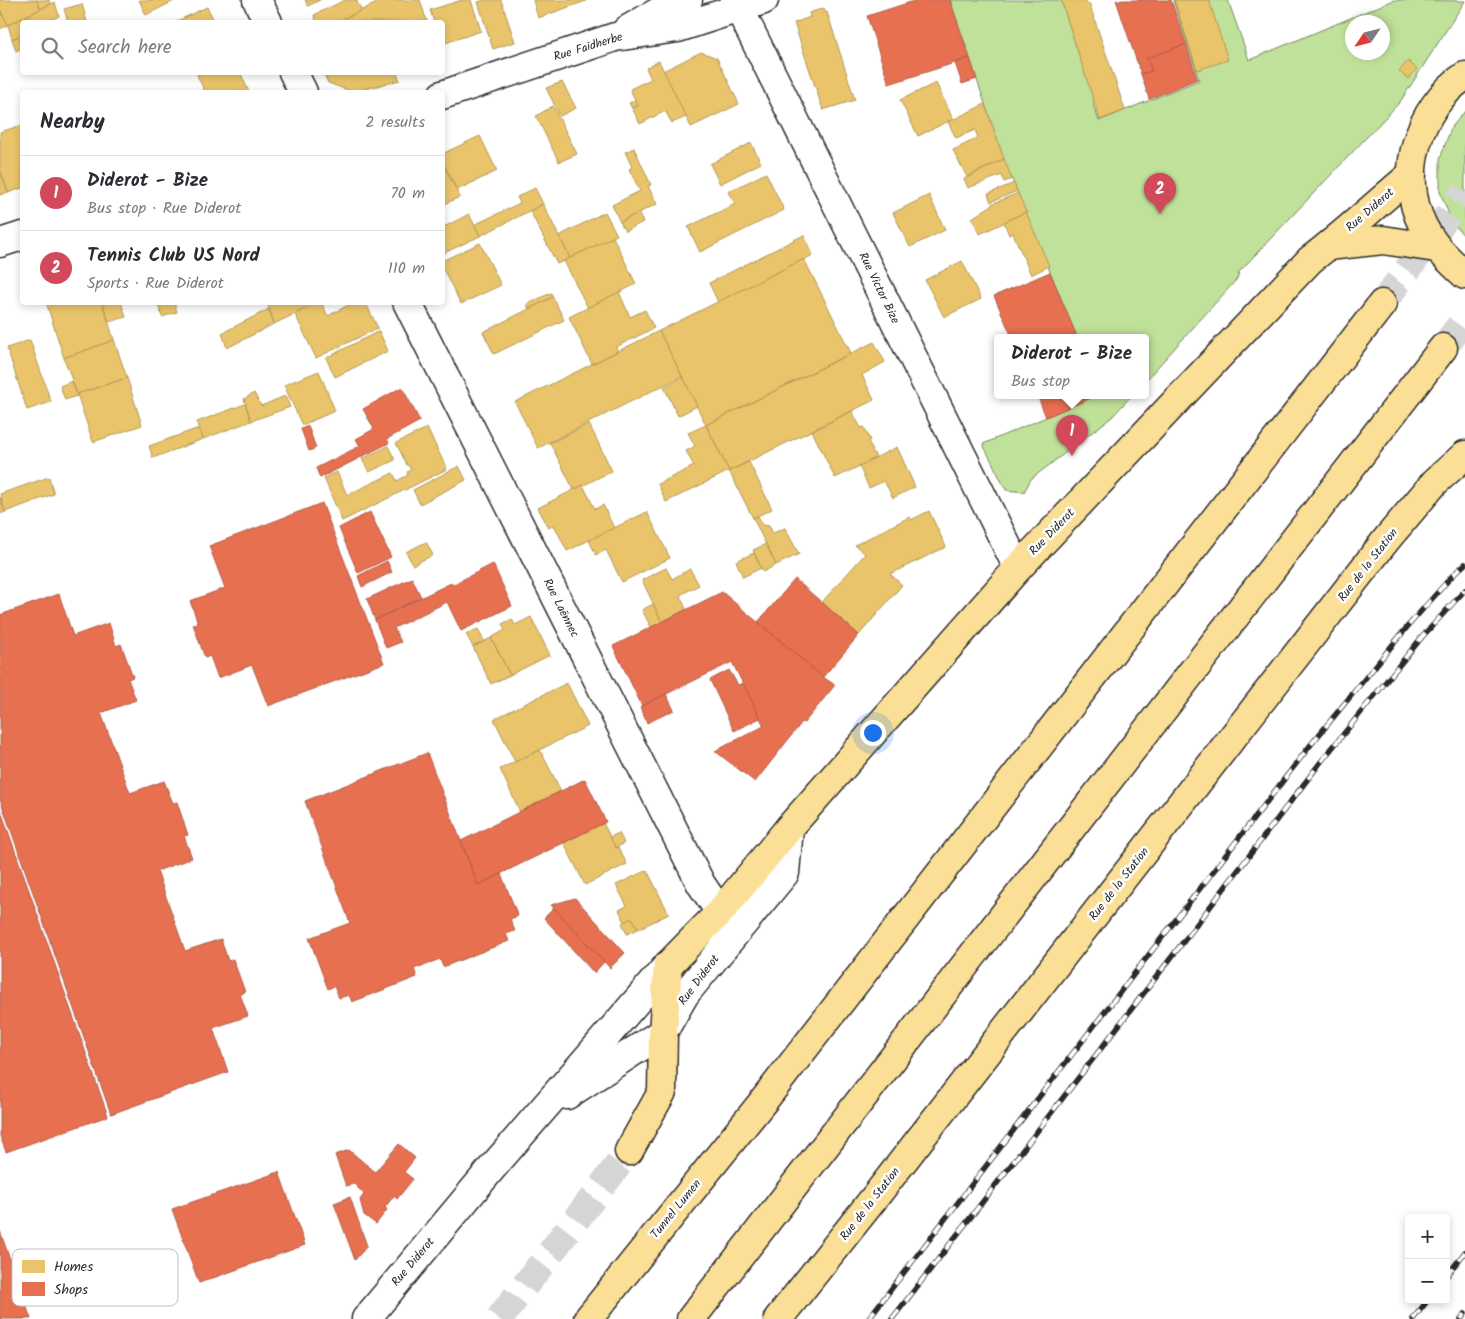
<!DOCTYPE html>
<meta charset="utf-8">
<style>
body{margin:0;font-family:Kalam,sans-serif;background:#f7f7f7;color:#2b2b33}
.controls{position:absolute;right:15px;bottom:15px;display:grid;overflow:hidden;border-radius:5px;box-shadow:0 2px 8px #0003}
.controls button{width:45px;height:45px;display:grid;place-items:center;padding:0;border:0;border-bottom:1px solid #e1e1e2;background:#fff;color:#2b2b33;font:25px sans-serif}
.compass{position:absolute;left:1345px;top:15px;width:45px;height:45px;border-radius:50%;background:#fff;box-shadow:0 2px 8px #0003;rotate:235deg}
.you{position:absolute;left:872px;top:732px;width:18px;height:18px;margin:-12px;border:4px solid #fff;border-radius:50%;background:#1a73e8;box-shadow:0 0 0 8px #1a73e833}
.badge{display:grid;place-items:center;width:32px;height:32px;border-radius:50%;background:#d1495b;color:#fff;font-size:16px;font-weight:700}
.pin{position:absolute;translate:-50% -41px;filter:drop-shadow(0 1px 2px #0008)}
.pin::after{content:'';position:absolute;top:26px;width:18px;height:15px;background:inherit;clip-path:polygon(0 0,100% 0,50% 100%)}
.popup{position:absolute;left:994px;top:334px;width:155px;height:65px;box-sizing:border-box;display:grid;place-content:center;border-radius:5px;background:#fff;filter:drop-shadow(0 1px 4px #0005);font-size:16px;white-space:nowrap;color:#7c7c81}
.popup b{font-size:19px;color:#2b2b33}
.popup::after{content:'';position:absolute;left:50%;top:100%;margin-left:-10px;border:10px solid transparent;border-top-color:#fff}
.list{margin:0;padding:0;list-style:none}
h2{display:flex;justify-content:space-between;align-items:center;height:65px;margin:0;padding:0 20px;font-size:21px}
h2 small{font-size:16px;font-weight:400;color:#7c7c81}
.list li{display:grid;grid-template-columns:32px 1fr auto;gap:15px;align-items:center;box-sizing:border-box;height:75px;padding:0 20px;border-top:1px solid #e1e1e2}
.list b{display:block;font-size:19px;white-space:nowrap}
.list p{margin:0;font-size:16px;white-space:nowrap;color:#7c7c81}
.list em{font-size:16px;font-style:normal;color:#7c7c81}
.icon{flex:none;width:28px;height:28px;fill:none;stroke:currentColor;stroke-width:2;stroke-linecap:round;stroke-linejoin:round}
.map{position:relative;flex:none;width:1465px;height:1319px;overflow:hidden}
.search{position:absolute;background:#fff;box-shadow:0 2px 8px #0003;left:20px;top:20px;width:425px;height:55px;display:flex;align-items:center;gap:12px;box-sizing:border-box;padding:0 18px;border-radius:5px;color:#7c7c81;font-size:19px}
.panel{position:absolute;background:#fff;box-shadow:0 2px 8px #0003;left:20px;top:90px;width:425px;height:215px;border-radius:5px}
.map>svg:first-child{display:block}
.green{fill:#c0e19a;stroke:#768662;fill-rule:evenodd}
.homes{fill:#e9c46a;stroke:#b09657}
.shops{fill:#e76f51;stroke:#af5b46}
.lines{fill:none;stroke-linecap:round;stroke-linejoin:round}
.motorway-tunnel{stroke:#d5d5d5;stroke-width:28;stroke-dasharray:28 14;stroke-linecap:butt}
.minor-casing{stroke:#2b2b2b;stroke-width:31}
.tertiary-casing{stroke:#2b2b2b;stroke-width:31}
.primary-casing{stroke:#2b2b2b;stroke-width:31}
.motorway-casing{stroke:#2b2b2b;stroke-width:31}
.minor{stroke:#fff;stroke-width:28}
.tertiary{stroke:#fff;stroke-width:28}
.primary{stroke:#fbdf96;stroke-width:28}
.motorway{stroke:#fbdf96;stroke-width:28}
.rail-casing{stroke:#2b2b2b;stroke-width:5.5}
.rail{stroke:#fff;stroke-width:4;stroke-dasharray:11;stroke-linecap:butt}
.labels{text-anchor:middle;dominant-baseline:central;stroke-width:5;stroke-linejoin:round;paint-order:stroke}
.street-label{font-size:12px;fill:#2b2b2b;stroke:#fff}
.key{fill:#fff;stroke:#bfbfbf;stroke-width:1}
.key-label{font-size:14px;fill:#2b2b2b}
</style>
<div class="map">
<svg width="1465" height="1319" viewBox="0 0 1465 1319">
<rect width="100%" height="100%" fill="#fff"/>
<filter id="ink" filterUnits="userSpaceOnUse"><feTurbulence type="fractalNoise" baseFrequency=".02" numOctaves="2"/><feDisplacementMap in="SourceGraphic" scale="10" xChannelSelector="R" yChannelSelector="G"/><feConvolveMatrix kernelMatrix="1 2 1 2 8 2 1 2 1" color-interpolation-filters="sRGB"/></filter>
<g filter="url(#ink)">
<g class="green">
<path d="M950 0H1061L1095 103 1093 104 1099 121 1199 80 1173 0H1228L1249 60 1394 0 1465 1 1400 102 1239 272 1237 279 1146 380V337H1077L1004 160ZM1352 22H1382V52H1352Z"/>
<path d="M1465 111V237L1452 222 1440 192V159L1451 128Z"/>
<path d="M1098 395H1132L1112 417 1031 479 1024 492 1006 490 983 444Z"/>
</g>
<g class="homes">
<path d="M0 0H36L41 9 8 25 0 10Z"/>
<path d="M36 0H49L51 4 41 9Z"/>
<path d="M139 0H176L146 15Z"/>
<path d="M305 0H320L308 6Z"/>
<path d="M345 0H356L362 11 337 22H317L314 15Z"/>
<path d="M383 0H420L427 22H337Z"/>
<path d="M462 0H471L481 31 442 44V22H434L430 10Z"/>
<path d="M485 0H501L515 42 493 49 478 2Z"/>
<path d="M533 0H585L586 1 538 18Z"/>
<path d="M1061 0H1086L1087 4 1089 3 1125 110 1100 120Z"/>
<path d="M1174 0H1209L1228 60 1197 70Z"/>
<path d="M55 2 59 16 45 22H22V34L12 39 8 25Z"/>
<path d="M82 4 87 22H68L64 9Z"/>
<path d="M207 7 215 22H175Z"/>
<path d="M824 8 825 13 827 12 855 100 823 110 794 23 810 17 809 13Z"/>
<path d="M0 10 8 25 0 29Z"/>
<path d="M19 36 22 48 16 51 12 39Z"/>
<path d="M701 52 717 58 739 104 691 127 663 71Z"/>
<path d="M659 61 686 117 672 123 665 111 640 124 632 108 638 106 630 89 651 79 646 68Z"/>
<path d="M1408 61 1417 69 1408 79 1399 71Z"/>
<path d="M202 72H240L249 92H205L197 75Z"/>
<path d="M323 72H396L400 80 353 92 328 83Z"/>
<path d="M562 82 576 108 560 116 546 88Z"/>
<path d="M936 83 953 119 918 136 900 100Z"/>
<path d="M635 100 638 106 632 108 629 103Z"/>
<path d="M985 104 1004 159 967 177 953 150 978 138 975 130 956 138 948 122Z"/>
<path d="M553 106 577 154 559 162 536 116Z"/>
<path d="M22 125V188L8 193 0 170V132Z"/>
<path d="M480 136 497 171 457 190 442 161V154Z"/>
<path d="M751 143 761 163 720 184 710 164Z"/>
<path d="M634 148 651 185 648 186 657 204 620 222 612 205 640 191 629 169 632 167 625 152Z"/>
<path d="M1004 159 1012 179 1004 182 1002 175 968 188 964 179Z"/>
<path d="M442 161 460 197 442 205Z"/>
<path d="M0 170 8 192 0 195Z"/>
<path d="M766 173 784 210 700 252 688 227 735 204 728 192Z"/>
<path d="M1014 183 1017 191 991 202 988 194Z"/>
<path d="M535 188 543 204 480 236 474 225 520 203 517 197Z"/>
<path d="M1018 193 1026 212 980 234 972 218 992 205V204Z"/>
<path d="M929 195 945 230 910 247 893 213Z"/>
<path d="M543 204 570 258 557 264 530 211Z"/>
<path d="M605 212 617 235 570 258 559 236Z"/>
<path d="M1026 212 1049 266 1031 275 1013 233 1009 235 1004 222Z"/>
<path d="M638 213 643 222 625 231 620 222Z"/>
<path d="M469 214 480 236 442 254V223L446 226Z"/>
<path d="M804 235 813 255 718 302 709 283Z"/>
<path d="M613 237 636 284 588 308 564 261Z"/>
<path d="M480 243 501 285 461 304 442 267V261Z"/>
<path d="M804 259 851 353 706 425 659 331Z"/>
<path d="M962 261 981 299 944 317 925 280Z"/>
<path d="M619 292 630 317 645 310 654 328 616 347 618 351 592 364 569 317Z"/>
<path d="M551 293 553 297 529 309 527 304Z"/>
<path d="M553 297 564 320 494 354 483 332Z"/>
<path d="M46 302H102L114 340 64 358Z"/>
<path d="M102 302H121L126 317 109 322Z"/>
<path d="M157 302H174L177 312 162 317Z"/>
<path d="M267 302H305L307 308 274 324Z"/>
<path d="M318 302H321L328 316 354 302H365L378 328 316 358 295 314Z"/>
<path d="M269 309 274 324 227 348 222 333Z"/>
<path d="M379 331 388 351 335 377 326 358Z"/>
<path d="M659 331 682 376 538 448 515 402Z"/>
<path d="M30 340 51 402 27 410 7 348Z"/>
<path d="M114 340 127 378 77 394 64 358Z"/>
<path d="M874 342 885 362 862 375 874 400 729 471 706 425Z"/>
<path d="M319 371 335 411 302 425 284 385Z"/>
<path d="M683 377 697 406 678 416 664 387Z"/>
<path d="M127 378 142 425 93 442 77 394Z"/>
<path d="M72 381 77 396 65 400 60 386Z"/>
<path d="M254 393 261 406 285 396 290 407 251 421 244 399Z"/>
<path d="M245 404 251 421 203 439 197 422Z"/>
<path d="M852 411 861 428 864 427 870 440 868 441 876 458 835 478 812 431Z"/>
<path d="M589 424 612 471 574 490 550 443Z"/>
<path d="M706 425 729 471 666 502 658 484 694 466 686 451 695 446 688 433Z"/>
<path d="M199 428 203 439 153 458 149 446Z"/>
<path d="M427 428 447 469 342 521 324 478 337 472 347 495 393 473 397 481 408 475 407 472 411 470 408 465H407L396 443Z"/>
<path d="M388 446 395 460 369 472 362 459Z"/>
<path d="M897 447 915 487 893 498 884 481 869 488 859 466Z"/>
<path d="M749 462 772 509 753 518 729 471Z"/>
<path d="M459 466 466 480 420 504 413 490Z"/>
<path d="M49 477 54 494 5 512 0 494Z"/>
<path d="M583 485 595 509 603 505 614 528 567 551 554 525 549 528 538 508Z"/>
<path d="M0 497 5 512 0 514Z"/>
<path d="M929 511 946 547 890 574 902 585 859 635 822 602 865 554 855 545 909 517 911 520Z"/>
<path d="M647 512 670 558 622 582 606 550 596 555 589 540Z"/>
<path d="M758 516 763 525 769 526 773 533 785 528 799 554 776 565 753 518Z"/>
<path d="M426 542 433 555 413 565 406 552Z"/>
<path d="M766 544 776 565 763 572 753 550Z"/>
<path d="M754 553 761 568 743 577 736 561Z"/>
<path d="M666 568 672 579 690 569 699 585 680 595 686 609 662 622 642 580Z"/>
<path d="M653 604 662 622 651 627 642 610Z"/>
<path d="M531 617 550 655 510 675 491 638 505 630 502 624 512 619 515 625Z"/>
<path d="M478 629 484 641 473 647 466 634Z"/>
<path d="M491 638 510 675 491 684 473 647Z"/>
<path d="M567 683 588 726 515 762 494 719Z"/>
<path d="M540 750 561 791 520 812 500 769Z"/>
<path d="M603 823 616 848 618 847 627 864 585 885 564 843Z"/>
<path d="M619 833 624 843 616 848 610 837Z"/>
<path d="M647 870 669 914 638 929 632 918 625 922 619 910 627 906 616 885Z"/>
<path d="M632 918 638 929 627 934 622 923Z"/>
</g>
<g class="shops">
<path d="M917 0H950L970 58 889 84 867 16Z"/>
<path d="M1116 0H1171L1186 44 1147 58 1152 71 1141 74Z"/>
<path d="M1186 44 1197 79 1149 99 1141 74 1152 71 1147 58Z"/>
<path d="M970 58 977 79 962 84 955 63Z"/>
<path d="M1050 272 1077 337H1012L994 296Z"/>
<path d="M402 387 420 421 387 439 389 443 320 478 316 468 360 446 356 439 374 429 363 409Z"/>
<path d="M1037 395H1098L1046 417Z"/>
<path d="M308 426 316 448 309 451 301 429Z"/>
<path d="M322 503 384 663 268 706 252 665 218 678 210 656 205 658 193 624 198 623 190 601 225 588 209 546Z"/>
<path d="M370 512 391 557 358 573 339 528Z"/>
<path d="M387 561 392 572 362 587 358 576Z"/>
<path d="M493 564 512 606 461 631 447 602 394 628 401 642 386 648 375 620 451 583 452 585Z"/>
<path d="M412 578 421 597 375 620 367 599Z"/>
<path d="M795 579 859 635 823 677 758 622Z"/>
<path d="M722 592 823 677 835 685 804 723 802 722 755 782 715 751 764 726 732 662 642 706 613 646Z"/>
<path d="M59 594 73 636 109 623 116 646 121 644 133 677 128 679 136 700 101 713 130 793 164 781 173 803 177 802 188 835 184 836 192 858 157 871 185 951 221 939 228 961 233 959 245 992 240 994 248 1016 213 1028 228 1072 111 1114 0 799V615Z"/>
<path d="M729 670 738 685 743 683 760 718 734 731 710 680Z"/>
<path d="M666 694 674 710 647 723 640 707Z"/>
<path d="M427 753 478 885 501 874 518 916 510 919 515 931 506 934 509 941 443 967 440 959 414 969 417 977 352 1002 349 995 339 998 334 986 328 989 309 938 350 923 305 801Z"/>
<path d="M585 779 606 822 478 885 461 841Z"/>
<path d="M0 808 108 1116 6 1152 0 1136Z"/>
<path d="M575 898 625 953 610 968 551 905Z"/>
<path d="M554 908 604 962 594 973 544 918Z"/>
<path d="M399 1144 415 1158 404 1172 413 1179 397 1199 394 1196 385 1207 387 1210 376 1224 364 1215 360 1200 364 1194 354 1184 346 1186 335 1155 349 1150 375 1172Z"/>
<path d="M279 1172 305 1245 199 1283 172 1209Z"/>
<path d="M350 1197 367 1246 355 1260 334 1203Z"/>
<path d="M0 1231 31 1319H0Z"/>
</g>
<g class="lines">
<g class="motorway-tunnel">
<path d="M1382 304 1465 192"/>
<path d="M1443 348 1465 319"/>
<path d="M499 1319 629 1151"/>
</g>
<g class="minor-casing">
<g id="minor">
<path d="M257 0 268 22"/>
<path d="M735 0 1018 568"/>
<path d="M293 72 303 92"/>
<path d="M407 302 701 884 720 912"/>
</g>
</g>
<g class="tertiary-casing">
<g id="tertiary">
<path d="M627 30 667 7 688 0"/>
<path d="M442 95 615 37 678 28 764 0"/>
<path d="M0 243 22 236"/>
<path d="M567 1095 663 1032 685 994 785 873 789 828"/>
<path d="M366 1319 492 1168 668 965"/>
</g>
</g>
<g class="primary-casing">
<g id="primary">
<path d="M1465 76C1418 107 1397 175 1423 226 1433 246 1449 260 1465 275"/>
<path d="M1328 246 1383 240 1436 248"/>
<path d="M668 965 720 912 789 828 1018 568 1310 260C1346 233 1378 202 1412 174"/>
<path d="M778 1319 875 1197 1386 540 1435 482 1465 455"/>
</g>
</g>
<g class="motorway-casing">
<g id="motorway">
<path d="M629 1151 662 1092 663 1032 668 965"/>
<path d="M588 1319 765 1099 1382 304"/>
<path d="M691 1319 1443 348"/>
</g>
</g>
<use href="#minor" class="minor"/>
<use href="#tertiary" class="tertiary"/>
<use href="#primary" class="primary"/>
<use href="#motorway" class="motorway"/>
<g class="rail-casing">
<g id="rail">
<path d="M1446 1277 1465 1252"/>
<path d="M868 1319 1309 747 1408 626 1452 576 1465 564"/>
<path d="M892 1319 1174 954 1320 763 1422 637 1465 590"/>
<path d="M1413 1319 1428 1300"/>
<path d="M1461 1319 1465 1314"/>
</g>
</g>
<use href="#rail" class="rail"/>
</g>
</g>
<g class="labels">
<g class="street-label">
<text transform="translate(588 47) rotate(-17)">Rue Faidherbe</text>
<text transform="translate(1370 210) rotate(-41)">Rue Diderot</text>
<text transform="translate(879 288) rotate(64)">Rue Victor Bize</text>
<text transform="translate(1052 532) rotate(-46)">Rue Diderot</text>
<text transform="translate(1368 565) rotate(-52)">Rue de la Station</text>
<text transform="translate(561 608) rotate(63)">Rue Laënnec</text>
<text transform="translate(1119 884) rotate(-52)">Rue de la Station</text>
<text transform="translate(699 980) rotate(-53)">Rue Diderot</text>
<text transform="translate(870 1204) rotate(-52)">Rue de la Station</text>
<text transform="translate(676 1209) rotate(-51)">Tunnel Lumen</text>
<text transform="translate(413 1262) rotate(-50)">Rue Diderot</text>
</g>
</g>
<rect x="12" y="1249" width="166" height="57" rx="8" class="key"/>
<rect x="22" y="1260" width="23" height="13" fill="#e9c46a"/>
<rect x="22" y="1282" width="23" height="14" fill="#e76f51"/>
<g class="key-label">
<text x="54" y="1271">Homes</text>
<text x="54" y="1294">Shops</text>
</g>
</svg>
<div class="controls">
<button>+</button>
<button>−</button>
</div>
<svg class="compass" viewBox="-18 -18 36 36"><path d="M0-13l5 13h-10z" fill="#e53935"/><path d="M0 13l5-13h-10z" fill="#7c7c81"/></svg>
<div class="you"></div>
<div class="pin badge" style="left:1072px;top:456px">1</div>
<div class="popup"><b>Diderot - Bize</b>Bus stop</div>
<div class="pin badge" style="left:1160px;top:214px">2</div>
<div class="search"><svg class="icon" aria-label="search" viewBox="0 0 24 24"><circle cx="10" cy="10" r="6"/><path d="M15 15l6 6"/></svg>Search here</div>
<section class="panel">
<h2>Nearby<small>2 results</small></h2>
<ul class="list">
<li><span class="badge">1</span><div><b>Diderot - Bize</b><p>Bus stop · Rue Diderot</p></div><em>70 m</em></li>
<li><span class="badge">2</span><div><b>Tennis Club US Nord</b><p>Sports · Rue Diderot</p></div><em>110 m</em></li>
</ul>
</section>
</div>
